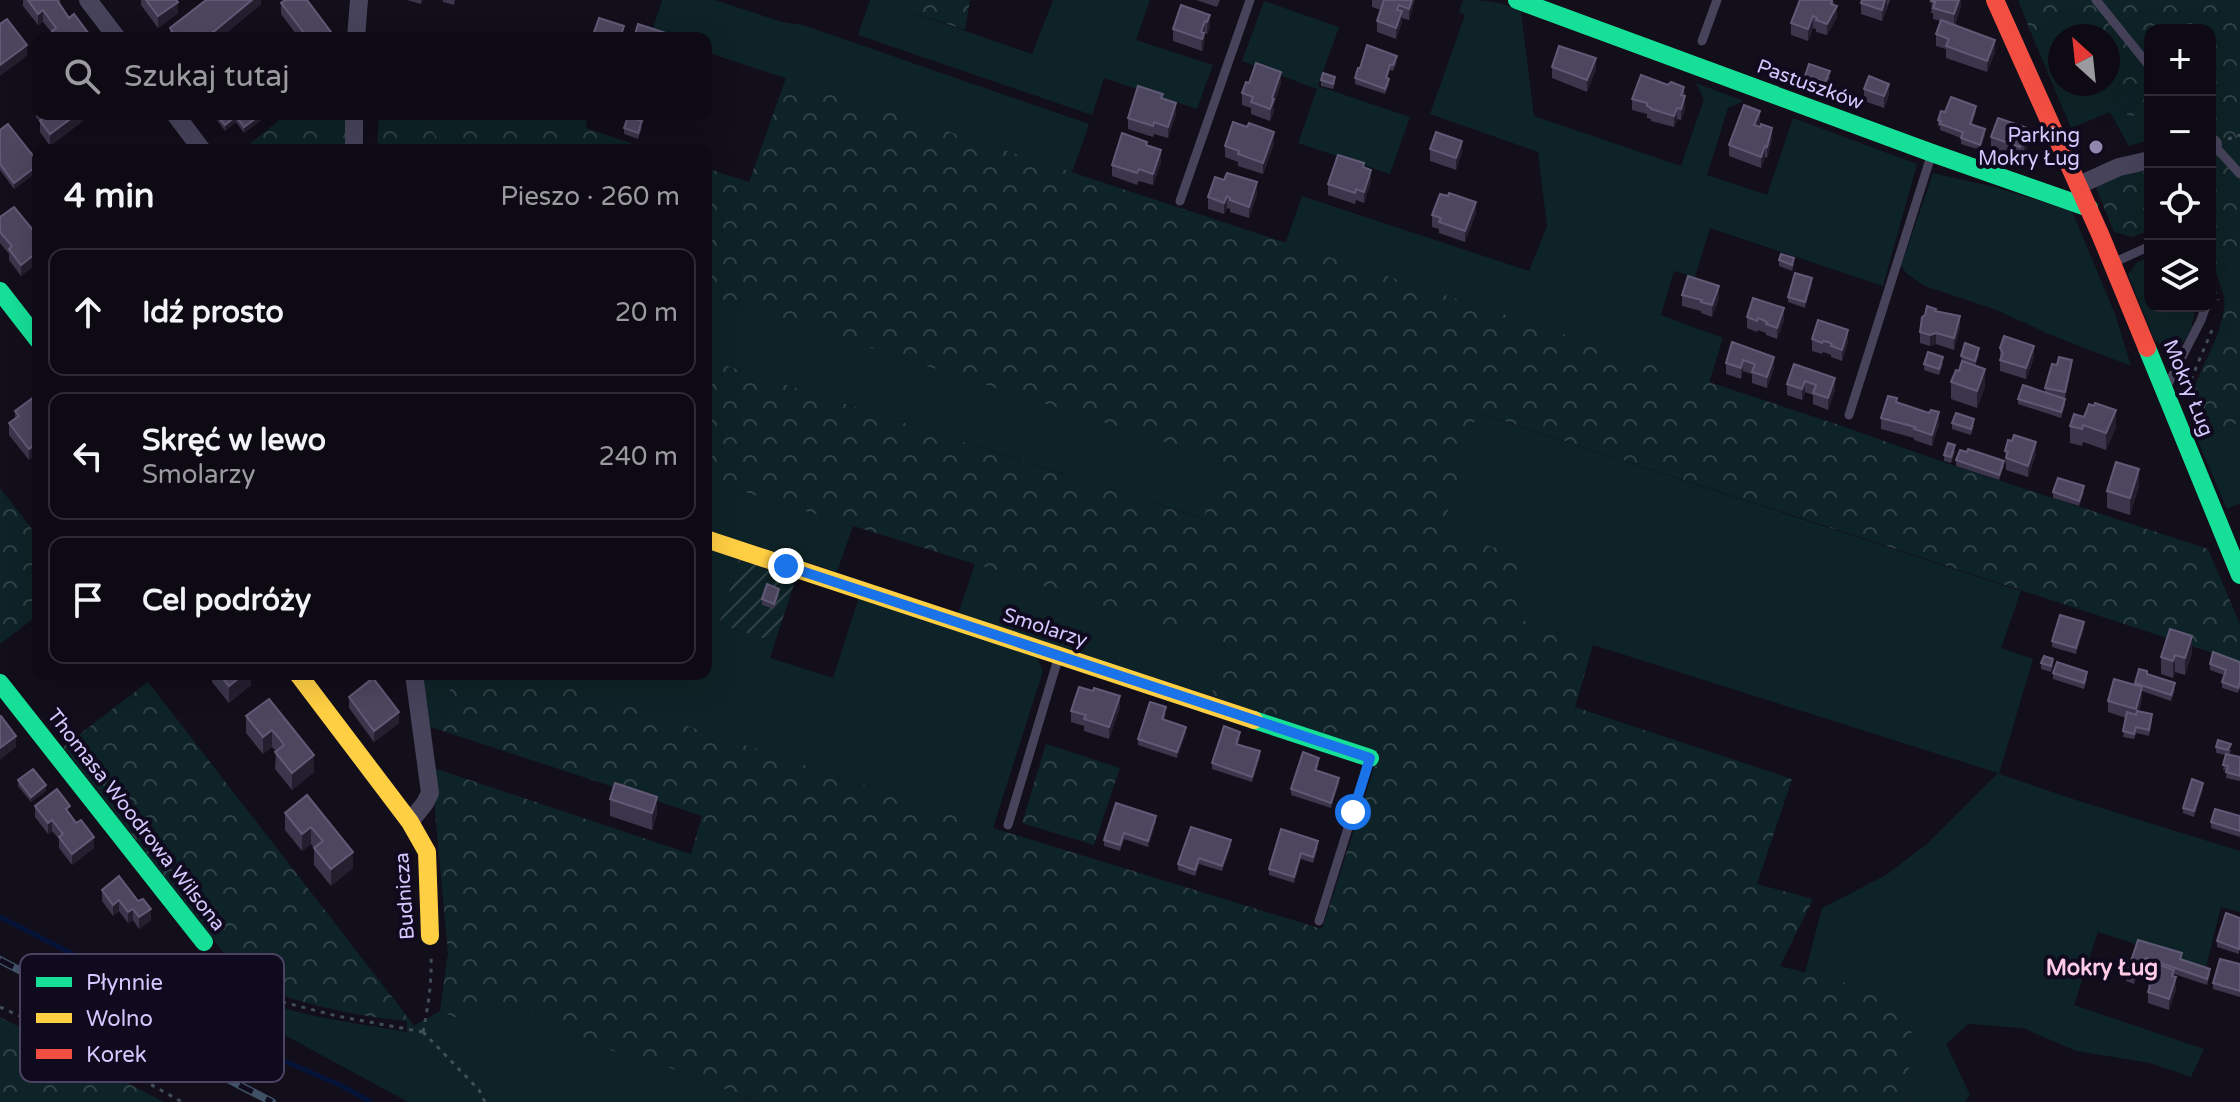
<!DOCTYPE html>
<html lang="pl">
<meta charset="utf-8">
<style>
body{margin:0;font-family:"Varela Round",sans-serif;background:#1c1822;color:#f1f3f6}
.controls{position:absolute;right:24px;top:24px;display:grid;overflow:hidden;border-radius:16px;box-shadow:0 8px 32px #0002}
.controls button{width:72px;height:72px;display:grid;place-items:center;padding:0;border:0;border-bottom:2px solid #2e2b34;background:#0e0a14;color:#f1f3f6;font:40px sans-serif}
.compass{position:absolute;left:2048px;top:24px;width:72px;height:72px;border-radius:50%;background:#0e0a14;box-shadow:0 8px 32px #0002;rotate:333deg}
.stop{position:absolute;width:24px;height:24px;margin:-18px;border:6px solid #1a73e8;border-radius:50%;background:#fff}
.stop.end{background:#1a73e8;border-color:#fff;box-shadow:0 2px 8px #0008}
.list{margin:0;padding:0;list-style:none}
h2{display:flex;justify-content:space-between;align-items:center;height:104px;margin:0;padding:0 32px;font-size:34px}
h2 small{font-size:26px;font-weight:400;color:#9b9aa0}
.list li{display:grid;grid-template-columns:52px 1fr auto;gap:24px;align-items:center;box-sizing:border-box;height:128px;margin:0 16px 16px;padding:0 16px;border:2px solid #2e2b34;border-radius:16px}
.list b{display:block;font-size:30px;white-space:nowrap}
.list p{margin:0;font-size:26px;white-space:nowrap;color:#9b9aa0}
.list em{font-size:26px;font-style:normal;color:#9b9aa0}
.icon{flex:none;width:44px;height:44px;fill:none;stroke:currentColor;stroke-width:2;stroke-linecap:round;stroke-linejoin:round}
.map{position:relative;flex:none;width:2240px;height:1102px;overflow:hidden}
.search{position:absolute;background:#0e0a14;box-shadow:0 8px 32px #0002;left:32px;top:32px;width:680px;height:88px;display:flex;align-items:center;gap:20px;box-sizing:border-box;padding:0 28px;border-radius:16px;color:#9b9aa0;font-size:30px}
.panel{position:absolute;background:#0e0a14;box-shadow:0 8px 32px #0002;left:32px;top:144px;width:680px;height:536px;border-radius:16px}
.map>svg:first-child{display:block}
.green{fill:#0e2327}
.forest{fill:url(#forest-crowns)}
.garden{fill:url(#garden-furrows)}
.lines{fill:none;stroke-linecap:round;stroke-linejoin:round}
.stream{stroke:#061339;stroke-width:5}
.path{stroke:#424d5c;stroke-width:3;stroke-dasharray:4 6;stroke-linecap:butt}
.lane{stroke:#47435b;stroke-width:9}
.street{stroke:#47435b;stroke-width:18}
.fast{stroke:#16e098;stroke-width:18}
.slow{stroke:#ffcf43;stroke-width:18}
.jam{stroke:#f24e42;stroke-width:18}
.rail-casing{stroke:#405065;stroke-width:8}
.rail{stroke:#100a1e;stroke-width:5;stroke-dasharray:15;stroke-linecap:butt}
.wall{fill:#3b364b}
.shaded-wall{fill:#241f2f}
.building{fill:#4c465e;stroke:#615a77;stroke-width:2}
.route{stroke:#1a73e8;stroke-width:10}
.poi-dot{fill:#9087af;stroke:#100a1e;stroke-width:3}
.labels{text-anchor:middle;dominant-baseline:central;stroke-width:8;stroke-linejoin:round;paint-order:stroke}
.street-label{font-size:20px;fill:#d4c8ff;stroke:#100a1e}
.poi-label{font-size:20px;fill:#d4c8ff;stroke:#100a1e;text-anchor:end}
.neighbourhood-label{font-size:22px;font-weight:bold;fill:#ffcae5;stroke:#100a1e}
.key{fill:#100a1e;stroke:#4b4362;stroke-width:2}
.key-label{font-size:22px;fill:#d4c8ff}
</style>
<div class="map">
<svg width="2240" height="1102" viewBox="0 0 2240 1102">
<defs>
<pattern id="forest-crowns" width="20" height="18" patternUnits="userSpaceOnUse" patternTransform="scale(2)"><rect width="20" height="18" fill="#0e2327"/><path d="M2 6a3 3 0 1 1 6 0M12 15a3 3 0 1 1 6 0" fill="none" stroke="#304147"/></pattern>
<pattern id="garden-furrows" width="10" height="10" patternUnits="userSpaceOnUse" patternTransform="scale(2)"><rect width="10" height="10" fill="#0e2327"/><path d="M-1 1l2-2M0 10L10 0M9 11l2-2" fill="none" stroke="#304147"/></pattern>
</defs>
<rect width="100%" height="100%" fill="#120e1a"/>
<g class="green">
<path d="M662 0H715L782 22 803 25 1089 124 1072 173 706 52V38H661L651 35Z"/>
<path d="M870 0H876L1032 54 1053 0H1150L1136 40 1213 65 1197 109 1104 78 1092 115 858 35Z"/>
<path d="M1463 0C1484 0 1502 1 1521 12L1534 116 1681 166 1704 99 1696 83 1744 101 1728 108 1707 175 1767 195 1793 118 1917 164 1883 286 1710 228 1695 277 1674 271 1661 315 1723 338 1709 383 1285 244 1302 196 1529 271 1547 226 1538 152 1430 114 1465 15 1459 12Z"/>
<path d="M1264 1 1339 27 1318 86 1410 117 1390 174 1298 143 1317 89 1242 61Z"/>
<path d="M2068 15 2081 36H2060V84L2108 82 2129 118 2150 107V143L2146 141 2129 146 2110 112 2071 128 2031 33Z"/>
<path d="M420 114H447L471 150H446Z"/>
<path d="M1933 173 1998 188 2072 211 2115 314 2131 366 2051 335 1994 309 1925 286 1907 274 1901 266Z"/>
<path d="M2150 256V306H2195C2195 322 2188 343 2173 350L2162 346 2155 341 2128 275 2136 263Z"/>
<path d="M2240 257V288L2223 293 2215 269Z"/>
<path d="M706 295 1223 461 1204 519 706 359Z"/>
<path d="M1476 412 2021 591 2001 648 2033 659 1999 774 2082 802 2240 851V912L2221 907 2206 967 2098 932 2074 1005 2204 1049 2191 1077 2150 1063 2076 1051 2023 1028 1968 1024 1946 1044 1970 1095 1965 1102H1904L1914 1038 1896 996 1805 973 1822 908 1886 875 1927 844 1998 773 1593 645 1513 617 1442 531Z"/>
<path d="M2240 422V503L2227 509 2198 441Z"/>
<path d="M706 480 853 526 837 572 706 530Z"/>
<path d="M706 546 739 560 719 624 775 642 770 658 833 678 859 597 1036 655 1043 671 993 828 558 683 561 674H706Z"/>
<path d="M975 564 1226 646 1211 696 958 614Z"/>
<path d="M420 674H455L437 729 427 726Z"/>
<path d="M219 970C250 1014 357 1022 407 1032L406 1015 414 1026 440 1011 464 1021 509 1003 613 1051 670 1068 758 1102H408L240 1011 212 973Z"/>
</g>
<g class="forest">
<path d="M877 0H970L965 30 876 0Z"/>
<path d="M2018 0H2240V257L2215 269 2210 258V30H2150V107L2129 118 2108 82V36H2081L2068 15 2031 33Z"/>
<path d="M786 78 1839 425 1952 465 2208 549 2240 624V662L1477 412 1442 531 1531 559 1513 617 1593 645 1575 707 1792 779 1757 884 1813 899 1780 966 1896 996 1914 1038 1904 1102H758L670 1068 613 1051 509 1003 464 1021 440 1011 448 953 431 767 691 854 702 816 437 729 455 674H561L559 683 993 828 1322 929 1379 752 1211 696 1226 646 975 564 706 480V359L1203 519 1223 461 706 295V168L749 182Z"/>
<path d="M287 114H343L347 119 346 150H242Z"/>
<path d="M379 114H420L446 150H377Z"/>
<path d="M447 114H582L587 116 586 128 651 150H471Z"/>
<path d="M2150 164V230L2132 237 2114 232 2095 185Z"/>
<path d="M2240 288V422L2198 441C2177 390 2211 365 2222 319 2224 309 2226 303 2223 293Z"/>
<path d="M0 488 38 537V615L0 644Z"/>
<path d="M148 682 406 1015 407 1021C358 1017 291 1002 247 982L63 747Z"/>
<path d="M1046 744 1120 768 1094 845 1022 823Z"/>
<path d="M0 1017 164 1102H0Z"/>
</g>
<path class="garden" d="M739 560 796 578 775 642 719 624Z"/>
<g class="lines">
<path class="stream" d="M0 917 273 1056 342 1086 371 1102"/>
<g class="path">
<path d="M2228 139 2240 135"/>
<path d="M2210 281 2218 300"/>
<path d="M2187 389 2212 330"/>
<path d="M217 959 242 986 275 1000 337 1016 423 1032"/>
<path d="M0 1007 68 1038 182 1102"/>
<path d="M423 1032C428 1006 432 983 431 956"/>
<path d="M423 1032 479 1090 485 1102"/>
</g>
<g class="lane">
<path d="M2096 0 2150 67"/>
<path d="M1702 41 1717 0"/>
<path d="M2212 143 2240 174"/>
<path d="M1180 201 1250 0"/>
<path d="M2113 263 2150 246"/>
<path d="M2168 384 2201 320 2206 306"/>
<path d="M1849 415 1931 156"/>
<path d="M1008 825 1058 659"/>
<path d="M1319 921 1369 761"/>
</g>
<g class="street">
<path d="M88 0 117 38"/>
<path d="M356 38 359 0"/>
<path d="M175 114 202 150"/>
<path d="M2210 145 2213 144"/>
<path d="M354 150V114"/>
<path d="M2079 185 2119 167 2150 160"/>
<path d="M410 822 425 803 430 793 414 674"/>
</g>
<g class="fast">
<path d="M1517 0 1932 153 2089 208"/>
<path d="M0 291 38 340"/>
<path d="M2147 348 2240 575"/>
<path d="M0 683 204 942"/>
<path d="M1254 720 1370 758"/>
</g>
<g class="slow">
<path d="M706 539 1254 720"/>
<path d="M298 674 410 822 427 852 430 936"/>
</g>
<path class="jam" d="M1995 0 2100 234 2147 348"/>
<g class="rail-casing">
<path id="rail" d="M0 960 272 1102"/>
</g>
<use href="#rail" class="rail"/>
</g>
<g class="wall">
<path d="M23 0H60V6L69 18 89 38H52V33L43 22 38 25 23 6Z"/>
<path d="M141 0H176L178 13 158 28 141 5Z"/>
<path d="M261 0V4L220 38H170V28Z"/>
<path d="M407 0H422L421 4Z"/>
<path d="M443 0H455L454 5 443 2Z"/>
<path d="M1196 0H1220L1217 7Z"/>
<path d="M1372 0H1415L1409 20 1402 18V22L1396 39 1377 32V21L1381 10 1372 7Z"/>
<path d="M1833 0 1837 17 1827 35 1816 32V29L1813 28 1808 41 1791 35V23Z"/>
<path d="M1890 0 1882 21 1861 14V3Z"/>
<path d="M1932 0H1961V6L1955 25 1995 52 1987 72 1946 58V49L1936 46V34L1940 21 1933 19V13H1931Z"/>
<path d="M281 3 331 38H299L281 14Z"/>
<path d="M1210 15V27L1207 34 1205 33 1204 44 1202 51 1173 41V29Z"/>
<path d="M1397 61 1393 71 1390 70 1387 78 1389 84 1385 94 1355 84V78Z"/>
<path d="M1552 67 1596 69 1587 92 1552 78Z"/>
<path d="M1805 76 1830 77 1825 88 1805 82Z"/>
<path d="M1321 80 1335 83 1333 89 1321 86Z"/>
<path d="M1249 83H1281L1274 103V111L1270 121 1251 114V108L1242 105V93Z"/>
<path d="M1668 85 1684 87 1685 108 1681 120 1677 119 1674 127 1651 121V119L1647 118V114L1632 110V99Z"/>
<path d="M1864 89 1889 95 1884 108 1864 101Z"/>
<path d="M1163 98 1176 114 1168 138 1154 134 1153 137 1128 129V118Z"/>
<path d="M38 105V114H92L50 146 40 132V122L36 117V106Z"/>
<path d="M1976 111 1972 124 1985 135 1980 150 1961 144V138L1940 130V126H1938V120L1945 112Z"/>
<path d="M218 114H269L244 133 236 122 225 131 217 120Z"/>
<path d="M1760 122 1758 126 1772 139 1767 158 1765 157 1761 168 1729 156V145Z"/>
<path d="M642 127 638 139 624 134V128Z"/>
<path d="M0 130 38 162V171L14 189 0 170Z"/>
<path d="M2027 133 2028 144 2024 155 2022 154 2020 158 1991 148V137Z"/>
<path d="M1274 143 1263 174 1238 166V162L1225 157V146Z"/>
<path d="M1147 146 1161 162 1153 185 1139 181 1137 185 1112 176V165Z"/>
<path d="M1430 149 1462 152 1456 170 1430 161Z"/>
<path d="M1371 181 1364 203 1356 200 1355 204 1328 195V184Z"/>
<path d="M1257 194 1249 218 1230 212V209L1227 208 1224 214 1208 209V197Z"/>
<path d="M1476 213 1465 242 1439 233V229L1432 227V215Z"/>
<path d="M0 217 32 229H38V253L35 265 21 276 9 260V254L0 243Z"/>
<path d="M1779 260 1794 264 1792 271 1779 266Z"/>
<path d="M1812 284 1805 308 1788 302V297Z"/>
<path d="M1682 295 1719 298 1712 317 1701 313V311L1682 306Z"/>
<path d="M1936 311 1960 327 1954 350 1936 344 1930 346 1920 343V332Z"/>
<path d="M1747 317 1784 320 1777 339 1766 335V333L1763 332 1758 330 1757 332 1747 328Z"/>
<path d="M1812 339 1848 342 1842 361 1831 357V355L1823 352 1822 354 1812 351Z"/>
<path d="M1732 342 1774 368 1767 388 1752 383V374L1743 371 1741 379 1726 374V363Z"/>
<path d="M2000 348 2034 357 2026 379 2000 371Z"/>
<path d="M1979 354 1975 366 1985 386 1977 408 1951 399V382L1959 371 1962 362 1961 356Z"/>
<path d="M1943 363 1939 375 1924 370V364Z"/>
<path d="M2057 365H2072L2065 398V405L2061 418 2018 404V399L2045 392V388Z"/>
<path d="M1835 378V389L1828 410 1813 404V395L1805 392 1802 400 1787 395V384Z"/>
<path d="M38 394 29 460 9 435V423L15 419V411Z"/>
<path d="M1897 402 1939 424 1932 446 1914 440V438L1881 429V418Z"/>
<path d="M2074 414 2116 427 2106 450 2083 442 2082 446 2070 443V426Z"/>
<path d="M1952 423 1974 425 1971 435 1952 429Z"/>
<path d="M1955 451 1951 463 1944 461V455Z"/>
<path d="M2005 451 2036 454 2028 477 2006 470Z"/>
<path d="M1967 452 2004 466 1999 480 1956 466V460Z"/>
<path d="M2139 486 2130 515 2107 508V491Z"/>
<path d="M2053 492H2084L2079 506 2053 498Z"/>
<path d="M779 595 774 609 762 605V599Z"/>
<path d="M2084 628 2076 654 2052 647V641Z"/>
<path d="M2192 653 2185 675 2175 672 2173 678 2161 674V657Z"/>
<path d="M2240 662V688L2238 693 2222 688V682L2224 675 2210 670V664Z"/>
<path d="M2041 663 2053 665 2051 672 2041 669Z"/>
<path d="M2053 673 2087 678 2084 689 2053 679Z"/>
<path d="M212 674H251V685L229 703 212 682Z"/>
<path d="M2147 674 2175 689 2171 701 2142 691V698L2139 711 2152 720 2149 736 2136 733 2134 739 2123 737 2126 718 2108 712V701L2135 685V683Z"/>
<path d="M349 697 399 723 374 742 349 708Z"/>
<path d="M269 699 314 772 292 790 275 769 276 751 272 747 263 754 246 733V716Z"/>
<path d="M1120 707 1109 739 1084 731V726L1071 722V711Z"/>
<path d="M1166 713 1164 720 1186 733 1177 758 1138 745V739Z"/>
<path d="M1240 737 1238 744 1260 757 1252 782 1212 769V763Z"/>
<path d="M2216 747 2231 750 2229 755 2240 757V781L2226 778 2227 771 2223 770 2226 755 2216 753Z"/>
<path d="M1319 763 1317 770 1339 783 1331 808 1291 795V789Z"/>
<path d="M18 780 46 791 31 802 18 786Z"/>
<path d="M2203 789 2194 817 2183 813V808Z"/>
<path d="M307 795 353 868 331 886 314 865V848L311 844 302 851 285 830V813Z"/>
<path d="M610 799 657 814 652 830 610 816Z"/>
<path d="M35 806 70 815 94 848 72 865 59 848V839L52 831 48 834 35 817Z"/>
<path d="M2240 816V837L2211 828V822Z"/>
<path d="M1156 822 1148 847 1124 839 1120 851 1104 846V840Z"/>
<path d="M1231 846 1222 871 1199 864 1195 876 1178 870V864Z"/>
<path d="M1318 847 1313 863 1301 859 1294 883 1269 875V869Z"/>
<path d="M102 890 138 901 151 920 139 929 133 920 128 923 119 911 113 916 102 901Z"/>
<path d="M2240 918 2239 954 2217 947V941Z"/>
<path d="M2138 940 2182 959 2210 974 2207 985 2174 974 2176 989 2169 1010 2148 1003V980L2153 966 2146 964 2139 971 2134 984 2126 981V976Z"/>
<path d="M2240 964V997L2213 989V983Z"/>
</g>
<g class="shaded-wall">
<path d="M252 0H261V4L220 38H206Z"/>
<path d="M1412 0H1415L1409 20V9Z"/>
<path d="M1885 0H1887V6L1882 21V10Z"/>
<path d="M1959 0H1961V6L1954 26V14Z"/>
<path d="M178 2V13L158 28V16Z"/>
<path d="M1837 6V17L1827 35V24Z"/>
<path d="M43 10V22L38 25V14Z"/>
<path d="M1402 11V22L1396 39V28Z"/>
<path d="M1210 15V27L1207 34V22Z"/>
<path d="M1813 16V28L1808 41V29Z"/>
<path d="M1205 21 1204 44 1202 51 1201 32Z"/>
<path d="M331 32V38H322Z"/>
<path d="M1995 40V52L1987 72V61Z"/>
<path d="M27 45V56L0 76V65Z"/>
<path d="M1596 58V69L1587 92V80Z"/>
<path d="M1281 72V83L1274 103V111L1270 121 1272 98Z"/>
<path d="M1889 84V95L1884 108V96Z"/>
<path d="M1685 96V108L1681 120V109Z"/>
<path d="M1176 103V114L1168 138V127Z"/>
<path d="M1677 108V119L1674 127V116Z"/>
<path d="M1760 111V122L1754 136V125Z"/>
<path d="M77 114H92L50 146V134Z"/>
<path d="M262 114H269L244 133V127Z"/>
<path d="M236 116V122L225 131V125Z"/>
<path d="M1772 128V139L1767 158V147Z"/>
<path d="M2027 128 2028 144 2024 155V144Z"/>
<path d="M1985 129V135L1980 150V145Z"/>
<path d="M1274 132V143L1263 174V163Z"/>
<path d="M1462 141V152L1456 170V158Z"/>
<path d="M1765 146V157L1761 168V157Z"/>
<path d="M1161 150V162L1153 185V174Z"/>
<path d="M38 165V171L14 189V183Z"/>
<path d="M1371 170V181L1364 203V192Z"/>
<path d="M1257 182V194L1249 218V207Z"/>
<path d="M1227 196V208L1224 214V203Z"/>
<path d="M1476 202V213L1465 242V231Z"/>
<path d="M38 242V253L35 265 21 276V265Z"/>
<path d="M1812 278V284L1805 308V302Z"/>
<path d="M1719 286V298L1712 317V305Z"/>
<path d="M1784 308V320L1777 339V328Z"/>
<path d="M1960 316V327L1954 350V338Z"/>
<path d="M1848 330V342L1842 361V350Z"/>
<path d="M1936 333V344L1930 346V335Z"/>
<path d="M2034 346V357L2026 379V368Z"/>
<path d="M1774 357V368L1767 388V377Z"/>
<path d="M1743 360V371L1741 379V368Z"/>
<path d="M2072 360V365L2065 398V392Z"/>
<path d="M1985 369V386L1977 408V391Z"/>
<path d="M1835 378V389L1828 410V398Z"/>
<path d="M1805 381V392L1802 400V389Z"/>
<path d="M2116 410V427L2106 450V433Z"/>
<path d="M1939 412V424L1932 446V435Z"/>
<path d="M38 442V454L29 460V449Z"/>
<path d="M2036 442V454L2028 477V466Z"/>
<path d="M2139 469V486L2130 515V498Z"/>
<path d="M2084 622V628L2076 654V648Z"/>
<path d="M2192 636V653L2185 675V658Z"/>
<path d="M2175 655V672L2173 678V661Z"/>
<path d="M244 674H251V685L229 703V686Z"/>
<path d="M2142 687V698L2136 720V709Z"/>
<path d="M1120 696V707L1109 739V727Z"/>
<path d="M399 712V723L374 742V731Z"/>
<path d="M1186 727V733L1177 758V752Z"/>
<path d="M272 730V747L263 754V737Z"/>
<path d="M16 736V747L0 760V748Z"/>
<path d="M1260 751V757L1252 782V777Z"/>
<path d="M314 755V772L292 790V773Z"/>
<path d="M1339 778V783L1331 808V803Z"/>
<path d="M2203 783V789L2194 817V811Z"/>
<path d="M46 785V791L31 802V797Z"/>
<path d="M657 797V814L652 830V813Z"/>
<path d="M1156 816V822L1148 847V841Z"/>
<path d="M52 820V831L48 834V823Z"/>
<path d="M311 827V844L302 851V834Z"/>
<path d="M94 837V848L72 865V854Z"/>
<path d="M1231 840V846L1222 871V866Z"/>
<path d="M353 852V868L331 886V869Z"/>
<path d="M1301 853V859L1294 883V877Z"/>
<path d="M119 900V911L113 916V905Z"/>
<path d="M133 909V920L128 923V912Z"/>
<path d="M151 909V920L139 929V917Z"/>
<path d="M2146 958V964L2139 971 2134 984V978L2139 965Z"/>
<path d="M2174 970 2176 989 2169 1010V999Z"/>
</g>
<g class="building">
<path d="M28 0H57L69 18 74 14 89 34 84 38H57L52 31 56 28 43 10 38 14Z"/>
<path d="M146 0H176L178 2 158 16Z"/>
<path d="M206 0H252L206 38H177L170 28Z"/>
<path d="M285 0H307L331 32 322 38H308L281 3Z"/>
<path d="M1384 0H1412L1409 9 1399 5 1397 10 1402 11 1396 28 1377 21Z"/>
<path d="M1800 0H1832L1831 4 1837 6 1827 24 1816 20 1817 18 1813 16 1808 29 1791 23Z"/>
<path d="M1862 0H1885L1882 10 1861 3Z"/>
<path d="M1932 0H1959L1954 14 1933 8 1935 2 1931 1Z"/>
<path d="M1181 5 1210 15 1207 22 1205 21 1201 32 1204 33 1202 39 1173 29Z"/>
<path d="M599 18 624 26 620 38H592Z"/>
<path d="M7 19 27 45 0 65V24Z"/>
<path d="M1941 20 1995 40 1987 61 1946 46 1949 39 1936 34Z"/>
<path d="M638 24 669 34 667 38H634Z"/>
<path d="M1367 45 1397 56 1393 65H1390L1386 77 1389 79 1385 89 1355 78 1358 68H1360Z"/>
<path d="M1559 46 1596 58 1587 80 1552 67Z"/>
<path d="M1256 63 1281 72 1272 98 1274 99 1270 109 1251 102 1253 97 1242 93 1246 82 1249 83Z"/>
<path d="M1809 64 1830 71 1825 82 1805 76Z"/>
<path d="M1323 73 1335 77 1333 84 1321 80Z"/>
<path d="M1641 75 1668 85 1671 82 1684 87 1681 95 1685 96 1681 109 1677 108 1674 116 1651 109V108L1647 106V103L1632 99Z"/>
<path d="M1869 76 1889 84 1884 96 1864 89Z"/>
<path d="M1138 86 1163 94 1161 98 1176 103 1168 127 1154 122 1153 126 1128 118Z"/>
<path d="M1951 97 1976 106 1970 124 1985 129 1980 145 1961 138 1963 132 1940 124 1941 121 1938 120 1941 111 1945 112Z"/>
<path d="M1744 105 1760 111 1754 125 1760 127 1761 124 1772 128 1767 147 1765 146 1761 157 1729 145Z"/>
<path d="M43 114H77L50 134 40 121 45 117Z"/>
<path d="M218 114H262L244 127 236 116 225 125 217 115Z"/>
<path d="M628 117 642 121 638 133 624 128Z"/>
<path d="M1998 118 2027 128 2026 132 2028 133 2024 144 2022 143 2020 147 1991 137Z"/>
<path d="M1233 122 1247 127 1249 123 1274 132 1263 163 1238 154 1239 151 1225 146Z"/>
<path d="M8 124 38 162V165L14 183 0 164V130Z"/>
<path d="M1436 132 1462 141 1456 158 1430 149Z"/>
<path d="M1122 133 1147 142 1146 145 1161 150 1153 174 1139 169 1137 173 1112 165Z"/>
<path d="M1338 155 1364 163 1363 167 1371 170 1364 192 1356 189 1355 193 1328 184Z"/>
<path d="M1227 173 1257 182 1249 207 1230 200V198L1227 196 1224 203 1208 197 1215 177 1224 180Z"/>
<path d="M1449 193 1476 202 1465 231 1439 222 1441 218 1432 215 1440 194 1448 196Z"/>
<path d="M14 207 32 229 36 226 38 229V242L35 254 21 265 9 249 12 246 0 232V217Z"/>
<path d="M1781 254 1794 258 1792 265 1779 260Z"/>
<path d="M1795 273 1812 278 1805 302 1788 297Z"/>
<path d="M1688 276 1719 286 1712 305 1701 302 1702 300 1682 295Z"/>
<path d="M1753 298 1784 308 1777 328 1766 324 1767 322 1763 320 1758 318 1757 321 1747 317Z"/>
<path d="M1927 306 1936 309 1935 311 1960 316 1954 338 1936 333 1930 335 1920 332 1922 317 1925 315Z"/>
<path d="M1818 320 1848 330 1842 350 1831 346 1832 344 1828 342 1823 341 1822 343 1812 339Z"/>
<path d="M2004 336 2034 346 2026 368 2000 360 2003 353 2000 348Z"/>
<path d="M1732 342 1774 357 1767 377 1752 372 1755 364 1743 360 1741 368 1726 363Z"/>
<path d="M1965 343 1979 348 1975 361 1961 356Z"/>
<path d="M1928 352 1943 357 1939 369 1924 364Z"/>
<path d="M2059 357 2072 360 2065 392 2045 388 2052 364 2057 365Z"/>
<path d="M1962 361 1985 369 1977 391 1951 382 1956 370 1959 371Z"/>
<path d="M1794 364 1835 378 1828 398 1813 393 1816 385 1805 381 1802 389 1787 384Z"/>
<path d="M2023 385 2065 399 2061 412 2018 399Z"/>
<path d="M38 394V442L29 449 9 423 19 416 15 411Z"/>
<path d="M1888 396 1897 398 1896 402 1929 413 1931 410 1939 412 1932 435 1914 429 1915 427 1881 418Z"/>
<path d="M2095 403 2116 410 2106 433 2083 425 2082 429 2070 426 2074 414 2084 417 2089 404 2094 406Z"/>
<path d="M1956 413 1974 419 1971 429 1952 423Z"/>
<path d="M2014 435 2036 442 2028 466 2006 458 2008 452 2005 451 2008 440 2012 441Z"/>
<path d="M1948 443 1955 445 1951 457 1944 455Z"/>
<path d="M1968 449 2004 461 1999 475 1956 460 1960 450 1967 452Z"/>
<path d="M2116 462 2139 469 2130 498 2107 491Z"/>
<path d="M2058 478 2084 486 2079 501 2053 492Z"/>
<path d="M767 584 779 589 774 604 762 599Z"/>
<path d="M2060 615 2084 622 2076 648 2052 641Z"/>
<path d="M2170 629 2192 636 2185 658 2175 655 2173 661 2161 657Z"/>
<path d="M2213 652 2240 662V682L2238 688 2222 682 2226 670 2210 664Z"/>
<path d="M2044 656 2053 659 2051 666 2041 663Z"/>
<path d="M2057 662 2087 672 2084 683 2053 673Z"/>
<path d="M2139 669 2147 671V674L2175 683 2171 695 2135 683Z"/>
<path d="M219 674H244L229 686Z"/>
<path d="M373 678 399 712 374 731 349 697Z"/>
<path d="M2114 679 2142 687 2136 709 2108 701Z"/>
<path d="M1079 687 1093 691 1094 688 1120 696 1109 727 1084 719 1086 715 1071 711Z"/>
<path d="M269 699 314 755 292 773 275 752 284 745 279 738 272 730 263 737 246 716Z"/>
<path d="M1150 702 1166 707 1162 719 1186 727 1177 752 1138 739Z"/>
<path d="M2137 711 2152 714 2149 730 2136 727 2134 734 2123 731 2127 712 2136 715Z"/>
<path d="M1 716 16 736 0 748V717Z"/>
<path d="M1224 726 1240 732 1236 744 1260 751 1252 777 1212 763Z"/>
<path d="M2218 740 2231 744 2228 750 2216 747Z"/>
<path d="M1303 752 1319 758 1315 770 1339 778 1331 803 1291 789Z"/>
<path d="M2226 754 2240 757V776L2226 772 2228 766 2223 765Z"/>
<path d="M33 769 46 785 31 797 18 780Z"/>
<path d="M2192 779 2203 783 2194 811 2183 808Z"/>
<path d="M615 783 657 797 652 813 610 799Z"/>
<path d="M57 789 70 806 66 809 76 823 81 820 94 837 72 854 59 837 63 834 52 820 48 823 35 806Z"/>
<path d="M307 795 353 852 331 869 314 848 323 841 311 827 302 834 285 813Z"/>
<path d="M1116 803 1156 816 1148 841 1124 833 1120 845 1104 840Z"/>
<path d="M2215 809 2240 816V831L2211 822Z"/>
<path d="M1191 827 1231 840 1222 866 1199 858 1195 870 1178 864Z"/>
<path d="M1281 829 1318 841 1313 857 1301 853 1294 877 1269 869Z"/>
<path d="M119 876 138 901 143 899 151 909 139 917 133 909 128 912 119 900 113 905 102 890Z"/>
<path d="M2226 913 2240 918 2239 949 2217 941Z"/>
<path d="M2138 940 2182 953 2180 959 2210 969 2207 979 2146 958 2139 965 2134 978 2126 976Z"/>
<path d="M2220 959 2240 964V991L2213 983Z"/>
<path d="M2154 963 2174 970 2172 976 2176 977 2169 999 2148 992 2152 981 2148 980Z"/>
</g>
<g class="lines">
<path class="route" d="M786 566 1370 758 1353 812"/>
</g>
<circle class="poi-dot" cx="2096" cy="147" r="8"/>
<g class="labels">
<g class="street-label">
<text transform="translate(1810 85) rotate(20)">Pastuszków</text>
<text transform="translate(2188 388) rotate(68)">Mokry Ług</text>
<text transform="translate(1045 628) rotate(18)">Smolarzy</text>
<text transform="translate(136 820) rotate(52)">Thomasa Woodrowa Wilsona</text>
<text transform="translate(405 896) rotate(-94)">Budnicza</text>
</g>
<g class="poi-label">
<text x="2080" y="136">Parking<tspan x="2080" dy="23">Mokry Ług</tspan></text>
</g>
<g class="neighbourhood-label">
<text x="2102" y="968">Mokry Ług</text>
</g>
</g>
<rect x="20" y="954" width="264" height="128" rx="12" class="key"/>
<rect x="36" y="977" width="36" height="10" fill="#16e098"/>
<rect x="36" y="1013" width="36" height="10" fill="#ffcf43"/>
<rect x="36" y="1049" width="36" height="10" fill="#f24e42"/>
<g class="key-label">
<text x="86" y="990">Płynnie</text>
<text x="86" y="1026">Wolno</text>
<text x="86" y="1062">Korek</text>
</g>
</svg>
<div class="controls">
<button>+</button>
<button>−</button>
<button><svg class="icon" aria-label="locate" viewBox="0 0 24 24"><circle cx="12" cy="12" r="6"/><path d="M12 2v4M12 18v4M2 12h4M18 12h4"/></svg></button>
<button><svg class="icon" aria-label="layers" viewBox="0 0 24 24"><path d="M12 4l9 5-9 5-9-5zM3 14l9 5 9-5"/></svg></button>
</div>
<svg class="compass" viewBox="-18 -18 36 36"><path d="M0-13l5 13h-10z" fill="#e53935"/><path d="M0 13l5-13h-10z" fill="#9b9aa0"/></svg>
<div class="stop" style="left:1353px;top:812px"></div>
<div class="stop end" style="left:786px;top:566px"></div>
<div class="search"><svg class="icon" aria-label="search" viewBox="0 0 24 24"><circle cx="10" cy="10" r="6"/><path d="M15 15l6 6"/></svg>Szukaj tutaj</div>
<section class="panel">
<h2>4 min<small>Pieszo · 260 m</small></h2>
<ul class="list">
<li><svg class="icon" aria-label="ahead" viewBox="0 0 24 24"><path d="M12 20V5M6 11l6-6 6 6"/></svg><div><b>Idź prosto</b></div><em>20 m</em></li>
<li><svg class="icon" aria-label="left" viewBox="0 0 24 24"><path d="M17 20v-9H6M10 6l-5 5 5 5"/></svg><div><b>Skręć w lewo</b><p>Smolarzy</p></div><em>240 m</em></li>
<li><svg class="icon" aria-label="arrive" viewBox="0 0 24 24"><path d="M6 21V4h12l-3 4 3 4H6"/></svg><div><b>Cel podróży</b></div></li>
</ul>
</section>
</div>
